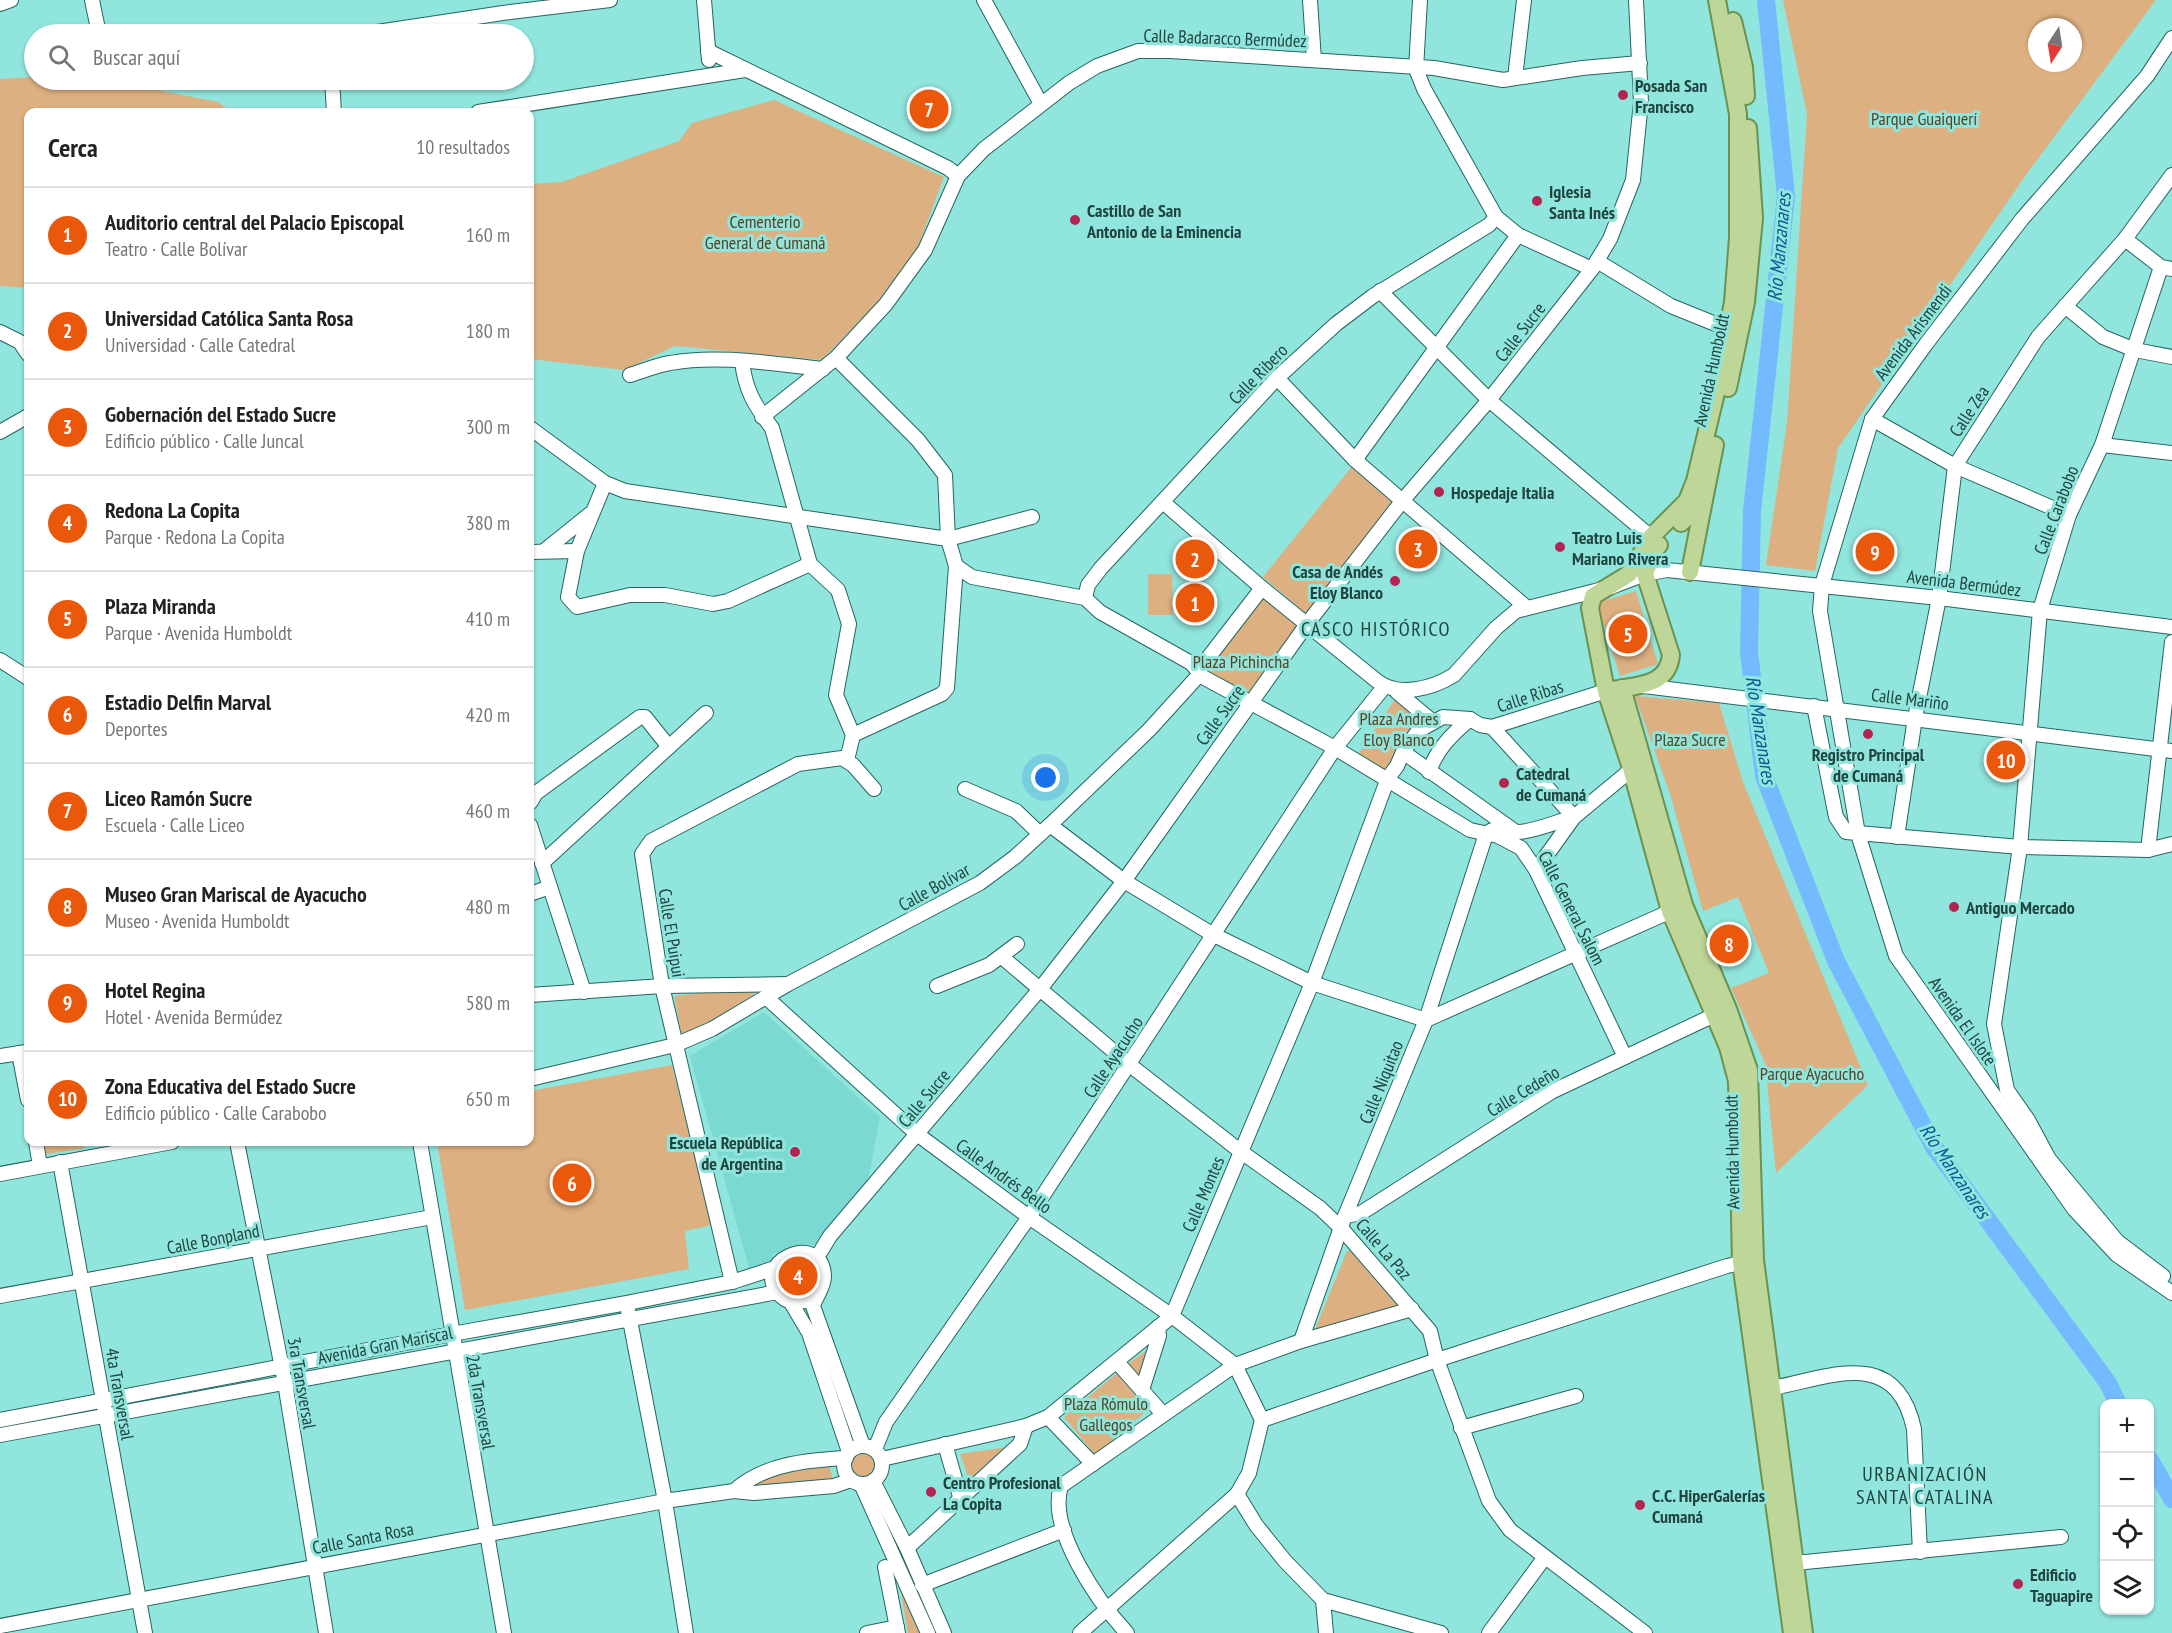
<!DOCTYPE html>
<html lang="es">
<meta charset="utf-8">
<style>
body{margin:0;font-family:"PT Sans Narrow",sans-serif;background:#f2f2f2;color:#222}
.controls{position:absolute;right:18px;bottom:18px;display:grid;overflow:hidden;border-radius:12px;box-shadow:0 2px 4px #0004}
.controls button{width:54px;height:54px;display:grid;place-items:center;padding:0;border:0;border-bottom:2px solid #e0e0e0;background:#fff;color:#222;font:30px sans-serif}
.compass{position:absolute;left:2028px;top:18px;width:54px;height:54px;border-radius:50%;background:#fff;box-shadow:0 2px 4px #0004;rotate:192deg}
.you{position:absolute;left:1046px;top:778px;width:21px;height:21px;margin:-15px;border:4px solid #fff;border-radius:50%;background:#1a73e8;box-shadow:0 0 0 9px #1a73e833}
.badge{display:grid;place-items:center;width:39px;height:39px;border-radius:50%;background:#ea580c;color:#fff;font-size:20px;font-weight:700}
.pin{position:absolute;translate:-50% -50%;border:3px solid #fff;box-shadow:0 2px 6px #0006}
.list{margin:0;padding:0;list-style:none}
h2{display:flex;justify-content:space-between;align-items:center;height:78px;margin:0;padding:0 24px;font-size:26px}
h2 small{font-size:20px;font-weight:400;color:#767676}
.list li{display:grid;grid-template-columns:39px 1fr auto;gap:18px;align-items:center;box-sizing:border-box;height:96px;padding:0 24px;border-top:2px solid #e0e0e0}
.list b{display:block;font-size:22px;white-space:nowrap}
.list p{margin:0;font-size:20px;white-space:nowrap;color:#767676}
.list em{font-size:20px;font-style:normal;color:#767676}
.icon{flex:none;width:33px;height:33px;fill:none;stroke:currentColor;stroke-width:2;stroke-linecap:round;stroke-linejoin:round}
.map{position:relative;flex:none;width:2172px;height:1633px;overflow:hidden}
.search{position:absolute;background:#fff;box-shadow:0 2px 4px #0004;left:24px;top:24px;width:510px;height:66px;display:flex;align-items:center;gap:15px;box-sizing:border-box;padding:0 21px;border-radius:33px;color:#767676;font-size:22px}
.panel{position:absolute;background:#fff;box-shadow:0 2px 4px #0004;left:24px;top:108px;width:510px;height:1038px;border-radius:12px}
.map>svg:first-child{display:block}
.built{fill:#7adad1}
.green{fill:#ddb081;fill-rule:evenodd}
.lines{fill:none;stroke-linecap:round;stroke-linejoin:round}
.river{stroke:#73bbfe;stroke-width:18}
.minor-casing{stroke:#246661;stroke-width:16}
.major-casing{stroke:#6b924e;stroke-width:20}
.minor{stroke:#fff;stroke-width:14}
.major{stroke:#bed799;stroke-width:16}
.poi-dot{fill:#b42453;stroke:#90e5dc;stroke-width:2}
.labels{text-anchor:middle;dominant-baseline:central;stroke-width:6;stroke-linejoin:round;paint-order:stroke}
.street-label{font-size:18px;fill:#214441;stroke:#90e5dc}
.poi-label{font-size:18px;font-weight:bold;fill:#214441;stroke:#90e5dc;text-anchor:start}
.park-label{font-size:18px;fill:#5c4021;stroke:#90e5dc}
.water-label{font-size:20px;font-style:italic;fill:#045b97;stroke:#90e5dc}
.neighbourhood-label{font-size:20px;letter-spacing:1.5px;fill:#214441;stroke:#90e5dc}
</style>
<div class="map">
<svg width="2172" height="1633" viewBox="0 0 2172 1633">
<rect width="100%" height="100%" fill="#90e5dc"/>
<path class="built" d="M764 1012 880 1117 867 1186 820 1243 774 1254 766 1268 750 1271 690 1056Z"/>
<g class="green">
<path d="M1783 0H2156L2028 172 1838 448 1815 571 1766 565 1787 423 1807 114ZM2037 27H2073V63H2037Z"/>
<path d="M34 77V80H106L218 102 232 112H28V288L0 286V79Z"/>
<path d="M774 100 944 177 918 247 876 304 822 360 675 346 624 370 530 359V184L562 182 679 141 692 123Z"/>
<path d="M1354 464 1397 502 1309 616 1263 577Z"/>
<path d="M1148 574H1172L1173 615H1148Z"/>
<path d="M1636 591 1658 664 1620 676 1597 603Z"/>
<path d="M1261 595 1301 625 1245 700 1202 668Z"/>
<path d="M1635 696 1719 703 1743 782 1868 1085 1776 1173 1765 1063 1731 988 1769 973 1738 897 1703 911 1670 794Z"/>
<path d="M1395 699 1426 723 1391 776 1359 753Z"/>
<path d="M757 987 758 991 741 1004 682 1036 674 996Z"/>
<path d="M672 1065 712 1225 685 1231 689 1269 465 1310 437 1142H530V1091Z"/>
<path d="M39 1142H84L85 1148 41 1155Z"/>
<path d="M1354 1250 1400 1303 1397 1308 1314 1332 1347 1251Z"/>
<circle cx="798" cy="1278" r="19"/>
<path d="M1156 1344 1140 1380 1126 1365Z"/>
<path d="M1117 1373 1148 1410 1095 1455 1064 1417Z"/>
<path d="M1015 1446 971 1486 960 1454Z"/>
<circle cx="864" cy="1464" r="15"/>
<path d="M828 1460 834 1484 753 1488 751 1484 783 1469Z"/>
<path d="M894 1555 925 1633H908L901 1593 886 1557Z"/>
</g>
<g class="lines">
<g class="river">
<path d="M1766 0 1786 196 1752 511 1749 652 1764 776 1836 961 1934 1147 2108 1383 2118 1404"/>
<path d="M2150 1460 2172 1499"/>
</g>
<g class="minor-casing">
<g id="minor">
<path d="M92 0 99 34"/>
<path d="M704 0 709 60"/>
<path d="M984 0 1041 104"/>
<path d="M1310 0 1314 60"/>
<path d="M1420 0 1416 69 1424 89 1496 217 1518 235 1592 269"/>
<path d="M0 4 11 0"/>
<path d="M364 34 510 12 610 0"/>
<path d="M2172 38 2147 76 2022 219 1926 344 1872 419 1822 585 1820 611 1858 834 1896 956 2074 1209 2117 1255 2172 1293"/>
<path d="M708 51 948 168 958 176"/>
<path d="M1515 78 1524 0"/>
<path d="M332 80 334 112"/>
<path d="M478 112 745 70"/>
<path d="M2125 239 2161 267 2172 269"/>
<path d="M1597 261 1671 306 1728 329"/>
<path d="M2161 267 2102 445 2069 515 2040 610 2020 847 1994 1024 2007 1090 2028 1120 2049 1159 2117 1241 2163 1276"/>
<path d="M1380 291 1489 400 1651 537"/>
<path d="M2065 306 2103 337 2135 350 2172 357"/>
<path d="M0 332 20 342 28 354"/>
<path d="M836 358 918 440 945 475 948 539 956 566 947 688 942 694 853 735"/>
<path d="M742 361C745 390 755 406 772 428L810 564 838 590 849 624 836 695 853 735 847 760"/>
<path d="M630 375C643 371 657 365 670 363 719 354 774 364 823 369"/>
<path d="M1277 378 1355 460 1526 607"/>
<path d="M762 417 836 358 886 304 925 250 958 176 984 149 1069 83 1097 66 1138 51H1170L1434 68 1503 80 1582 68 1640 63"/>
<path d="M1872 419 1955 466 2069 515"/>
<path d="M530 428 605 483 625 491 948 539 1032 517"/>
<path d="M0 432 28 416"/>
<path d="M2102 445 2172 453"/>
<path d="M1355 460 1518 235"/>
<path d="M605 483 577 551 568 597 577 607 630 595H665L713 604 728 601 810 564"/>
<path d="M1164 503 1262 588 1377 681C1399 698 1433 688 1454 675L1496 628 1516 611 1611 587 1645 574 1667 570 1939 598 2172 627"/>
<path d="M544 551 590 514"/>
<path d="M530 552 577 551"/>
<path d="M956 566 972 577 1085 598 1100 612 1191 663 1198 671"/>
<path d="M1085 598 1088 585 1101 568 1277 378 1336 324 1373 296 1489 225 1496 217"/>
<path d="M0 660 28 678"/>
<path d="M1199 675 1335 748 1470 830 1498 836 1521 848 1536 870 1625 1057"/>
<path d="M1644 686 2172 751"/>
<path d="M1397 692 1433 722"/>
<path d="M1814 706 1836 817 1846 832 2020 847 2148 850 2172 844"/>
<path d="M1403 752 1513 830"/>
<path d="M1429 772C1436 750 1452 734 1470 719"/>
<path d="M965 789 1016 811 1040 834"/>
<path d="M530 803 536 793 640 717H645L669 747"/>
<path d="M530 825 584 992"/>
<path d="M1050 825 1124 881 1212 934 1312 983 1426 1020 1678 908"/>
<path d="M1897 837 1915 718 1939 598 1955 466 2038 337 2125 239 2172 175"/>
<path d="M2148 850 2172 642"/>
<path d="M542 863 706 713"/>
<path d="M1536 870 1574 817 1638 764"/>
<path d="M530 894 550 887"/>
<path d="M1003 958 1130 1065 1240 1151 1320 1208 1341 1228 1430 1331 1437 1360 1489 1501 1510 1530 1645 1633"/>
<path d="M937 986 989 965 1017 944"/>
<path d="M530 995 662 986 788 984"/>
<path d="M767 998 917 1134 1029 1217 1172 1316 1235 1365 1262 1420 1249 1473 1237 1494 1256 1525 1285 1561 1323 1600 1441 1633"/>
<path d="M19 1053 28 1100"/>
<path d="M0 1056 26 1052"/>
<path d="M530 1079 675 1045 712 1029 788 984 980 883 1015 857 1050 825 1149 730 1199 675 1198 671 1262 588"/>
<path d="M36 1142 40 1166"/>
<path d="M237 1142 285 1383 326 1633"/>
<path d="M420 1142 504 1633"/>
<path d="M60 1162 145 1633"/>
<path d="M0 1174 172 1142"/>
<path d="M1345 1216 1361 1213 1551 1092 1723 1011"/>
<path d="M816 1259 830 1236 1040 989 1124 881 1307 624 1403 500 1489 400 1592 269 1610 239 1633 180 1641 102 1636 0"/>
<path d="M732 1282 662 986 642 854 651 841 798 764 842 758 853 765 874 789"/>
<path d="M0 1296 432 1217"/>
<path d="M816 1297C804 1302 792 1306 781 1296 747 1263 822 1229 824 1276 824 1288 816 1296 813 1306L863 1446"/>
<path d="M790 1301 809 1333 849 1452"/>
<path d="M628 1310 665 1501 686 1633"/>
<path d="M1301 1341 1345 1216 1426 1020 1486 834C1498 824 1505 832 1518 832 1533 832 1559 821 1574 817L1492 727"/>
<path d="M1117 1362 1163 1414"/>
<path d="M1773 1388C1833 1376 1896 1347 1914 1429L1920 1552"/>
<path d="M1142 1390 1159 1336 1158 1327"/>
<path d="M1048 1417 1093 1464"/>
<path d="M0 1420 452 1334 627 1303 732 1282 775 1268"/>
<path d="M1262 1420 1437 1360 1727 1266 1750 1261"/>
<path d="M1461 1428 1576 1396"/>
<path d="M0 1435 778 1292"/>
<path d="M945 1444 961 1500"/>
<circle cx="863" cy="1465" r="19"/>
<path d="M875 1449 886 1422 1029 1217 1335 748 1384 687"/>
<path d="M882 1459 1026 1426 1048 1417 1172 1316 1312 983 1388 778 1397 766 1403 752 1418 731 1443 717 1470 719 1480 725 1492 727 1606 691"/>
<path d="M873 1481 907 1548 944 1633"/>
<path d="M861 1484 928 1633"/>
<path d="M734 1491C763 1464 808 1460 846 1458"/>
<path d="M907 1548 1020 1444 1026 1426"/>
<path d="M1785 1564 2061 1537"/>
<path d="M885 1567 898 1633"/>
<path d="M922 1585 1064 1530"/>
<path d="M1323 1600 1326 1633"/>
<path d="M0 1626 665 1501 734 1491 754 1493 834 1486 851 1480"/>
<path d="M867 1633 897 1627"/>
<path d="M1080 1633 1237 1494"/>
<path d="M1127 1633C1099 1603 1047 1529 1061 1486L1235 1365 1301 1341 1412 1309"/>
<path d="M1489 1633 1545 1557"/>
</g>
</g>
<g class="major-casing">
<g id="major">
<path d="M1717 0 1738 114V238L1733 302 1715 397 1695 481 1687 501 1651 537 1629 574 1593 596 1590 608 1606 691 1631 768 1670 911 1728 1047 1737 1081 1741 1262 1792 1633"/>
<path d="M1733 21 1744 67 1746 96"/>
<path d="M1728 388 1746 302 1754 218 1748 128"/>
<path d="M1681 523 1704 500 1715 445"/>
<path d="M1690 572 1704 500"/>
<path d="M1622 688 1684 905 1728 1009 1749 1070 1755 1260 1804 1633"/>
<path d="M1613 690C1638 685 1668 686 1671 655L1645 574 1654 550 1659 545"/>
</g>
</g>
<use href="#minor" class="minor"/>
<use href="#major" class="major"/>
</g>
<g class="poi-dot">
<circle cx="1623" cy="95" r="6"/>
<circle cx="1537" cy="201" r="6"/>
<circle cx="1075" cy="220" r="6"/>
<circle cx="1439" cy="492" r="6"/>
<circle cx="1560" cy="547" r="6"/>
<circle cx="1395" cy="581" r="6"/>
<circle cx="1868" cy="734" r="6"/>
<circle cx="1504" cy="783" r="6"/>
<circle cx="1954" cy="907" r="6"/>
<circle cx="795" cy="1152" r="6"/>
<circle cx="931" cy="1492" r="6"/>
<circle cx="1640" cy="1505" r="6"/>
<circle cx="2018" cy="1584" r="6"/>
</g>
<g class="labels">
<g class="street-label">
<text transform="translate(1225 38) rotate(2)">Calle Badaracco Bermúdez</text>
<text transform="translate(1520 332) rotate(-52)">Calle Sucre</text>
<text transform="translate(1913 332) rotate(-53)">Avenida Arismendi</text>
<text transform="translate(1711 370) rotate(-78)">Avenida Humboldt</text>
<text transform="translate(1258 374) rotate(-46)">Calle Ribero</text>
<text transform="translate(1969 411) rotate(-57)">Calle Zea</text>
<text transform="translate(2056 510) rotate(-69)">Calle Carabobo</text>
<text transform="translate(1964 583) rotate(7)">Avenida Bermúdez</text>
<text transform="translate(1530 696) rotate(-18)">Calle Ribas</text>
<text transform="translate(1910 699) rotate(7)">Calle Mariño</text>
<text transform="translate(1220 715) rotate(-54)">Calle Sucre</text>
<text transform="translate(934 887) rotate(-29)">Calle Bolívar</text>
<text transform="translate(1572 908) rotate(63)">Calle General Salom</text>
<text transform="translate(672 933) rotate(81)">Calle El Puipui</text>
<text transform="translate(1963 1021) rotate(55)">Avenida El Islote</text>
<text transform="translate(1113 1057) rotate(-57)">Calle Ayacucho</text>
<text transform="translate(1381 1082) rotate(-68)">Calle Niquitao</text>
<text transform="translate(1523 1091) rotate(-31)">Calle Cedeño</text>
<text transform="translate(924 1098) rotate(-50)">Calle Sucre</text>
<text transform="translate(1732 1152) rotate(-91)">Avenida Humboldt</text>
<text transform="translate(1004 1176) rotate(36)">Calle Andrés Bello</text>
<text transform="translate(1203 1194) rotate(-67)">Calle Montes</text>
<text transform="translate(213 1239) rotate(-11)">Calle Bonpland</text>
<text transform="translate(1384 1249) rotate(49)">Calle La Paz</text>
<text transform="translate(385 1345) rotate(-11)">Avenida Gran Mariscal</text>
<text transform="translate(302 1383) rotate(80)">3ra Transversal</text>
<text transform="translate(120 1394) rotate(80)">4ta Transversal</text>
<text transform="translate(481 1402) rotate(80)">2da Transversal</text>
<text transform="translate(363 1538) rotate(-11)">Calle Santa Rosa</text>
</g>
<g class="poi-label">
<text x="1635" y="85">Posada San<tspan x="1635" dy="21">Francisco</tspan></text>
<text x="1549" y="191">Iglesia<tspan x="1549" dy="21">Santa Inés</tspan></text>
<text x="1087" y="210">Castillo de San<tspan x="1087" dy="21">Antonio de la Eminencia</tspan></text>
<text x="1451" y="492">Hospedaje Italia</text>
<text x="1572" y="537">Teatro Luis<tspan x="1572" dy="21">Mariano Rivera</tspan></text>
<text x="1383" y="571" text-anchor="end">Casa de Andés<tspan x="1383" dy="21">Eloy Blanco</tspan></text>
<text x="1868" y="754" text-anchor="middle">Registro Principal<tspan x="1868" dy="21">de Cumaná</tspan></text>
<text x="1516" y="773">Catedral<tspan x="1516" dy="21">de Cumaná</tspan></text>
<text x="1966" y="907">Antiguo Mercado</text>
<text x="783" y="1142" text-anchor="end">Escuela República<tspan x="783" dy="21">de Argentina</tspan></text>
<text x="943" y="1482">Centro Profesional<tspan x="943" dy="21">La Copita</tspan></text>
<text x="1652" y="1495">C.C. HiperGalerías<tspan x="1652" dy="21">Cumaná</tspan></text>
<text x="2030" y="1574">Edificio<tspan x="2030" dy="21">Taguapire</tspan></text>
</g>
<g class="park-label">
<text x="1924" y="118">Parque Guaiquerí</text>
<text x="765" y="221">Cementerio<tspan x="765" dy="21">General de Cumaná</tspan></text>
<text x="1241" y="661">Plaza Pichincha</text>
<text x="1399" y="718">Plaza Andres<tspan x="1399" dy="21">Eloy Blanco</tspan></text>
<text x="1690" y="739">Plaza Sucre</text>
<text x="1812" y="1073">Parque Ayacucho</text>
<text x="1106" y="1403">Plaza Rómulo<tspan x="1106" dy="21">Gallegos</tspan></text>
</g>
<g class="water-label">
<text transform="translate(1779 247) rotate(-85)">Río Manzanares</text>
<text transform="translate(1761 730) rotate(81)">Río Manzanares</text>
<text transform="translate(1955 1171) rotate(56)">Río Manzanares</text>
</g>
<g class="neighbourhood-label">
<text x="1376" y="629">CASCO HISTÓRICO</text>
<text x="1925" y="1474">URBANIZACIÓN<tspan x="1925" dy="23">SANTA CATALINA</tspan></text>
</g>
</g>
</svg>
<div class="controls">
<button>+</button>
<button>−</button>
<button><svg class="icon" aria-label="locate" viewBox="0 0 24 24"><circle cx="12" cy="12" r="6"/><path d="M12 2v4M12 18v4M2 12h4M18 12h4"/></svg></button>
<button><svg class="icon" aria-label="layers" viewBox="0 0 24 24"><path d="M12 4l9 5-9 5-9-5zM3 14l9 5 9-5"/></svg></button>
</div>
<svg class="compass" viewBox="-18 -18 36 36"><path d="M0-13l5 13h-10z" fill="#e53935"/><path d="M0 13l5-13h-10z" fill="#767676"/></svg>
<div class="you"></div>
<div class="pin badge" style="left:1195px;top:603px">1</div>
<div class="pin badge" style="left:1195px;top:559px">2</div>
<div class="pin badge" style="left:1418px;top:549px">3</div>
<div class="pin badge" style="left:798px;top:1276px">4</div>
<div class="pin badge" style="left:1628px;top:634px">5</div>
<div class="pin badge" style="left:572px;top:1183px">6</div>
<div class="pin badge" style="left:929px;top:109px">7</div>
<div class="pin badge" style="left:1729px;top:944px">8</div>
<div class="pin badge" style="left:1875px;top:552px">9</div>
<div class="pin badge" style="left:2006px;top:760px">10</div>
<div class="search"><svg class="icon" aria-label="search" viewBox="0 0 24 24"><circle cx="10" cy="10" r="6"/><path d="M15 15l6 6"/></svg>Buscar aquí</div>
<section class="panel">
<h2>Cerca<small>10 resultados</small></h2>
<ul class="list">
<li><span class="badge">1</span><div><b>Auditorio central del Palacio Episcopal</b><p>Teatro · Calle Bolívar</p></div><em>160 m</em></li>
<li><span class="badge">2</span><div><b>Universidad Católica Santa Rosa</b><p>Universidad · Calle Catedral</p></div><em>180 m</em></li>
<li><span class="badge">3</span><div><b>Gobernación del Estado Sucre</b><p>Edificio público · Calle Juncal</p></div><em>300 m</em></li>
<li><span class="badge">4</span><div><b>Redona La Copita</b><p>Parque · Redona La Copita</p></div><em>380 m</em></li>
<li><span class="badge">5</span><div><b>Plaza Miranda</b><p>Parque · Avenida Humboldt</p></div><em>410 m</em></li>
<li><span class="badge">6</span><div><b>Estadio Delfin Marval</b><p>Deportes</p></div><em>420 m</em></li>
<li><span class="badge">7</span><div><b>Liceo Ramón Sucre</b><p>Escuela · Calle Liceo</p></div><em>460 m</em></li>
<li><span class="badge">8</span><div><b>Museo Gran Mariscal de Ayacucho</b><p>Museo · Avenida Humboldt</p></div><em>480 m</em></li>
<li><span class="badge">9</span><div><b>Hotel Regina</b><p>Hotel · Avenida Bermúdez</p></div><em>580 m</em></li>
<li><span class="badge">10</span><div><b>Zona Educativa del Estado Sucre</b><p>Edificio público · Calle Carabobo</p></div><em>650 m</em></li>
</ul>
</section>
</div>
